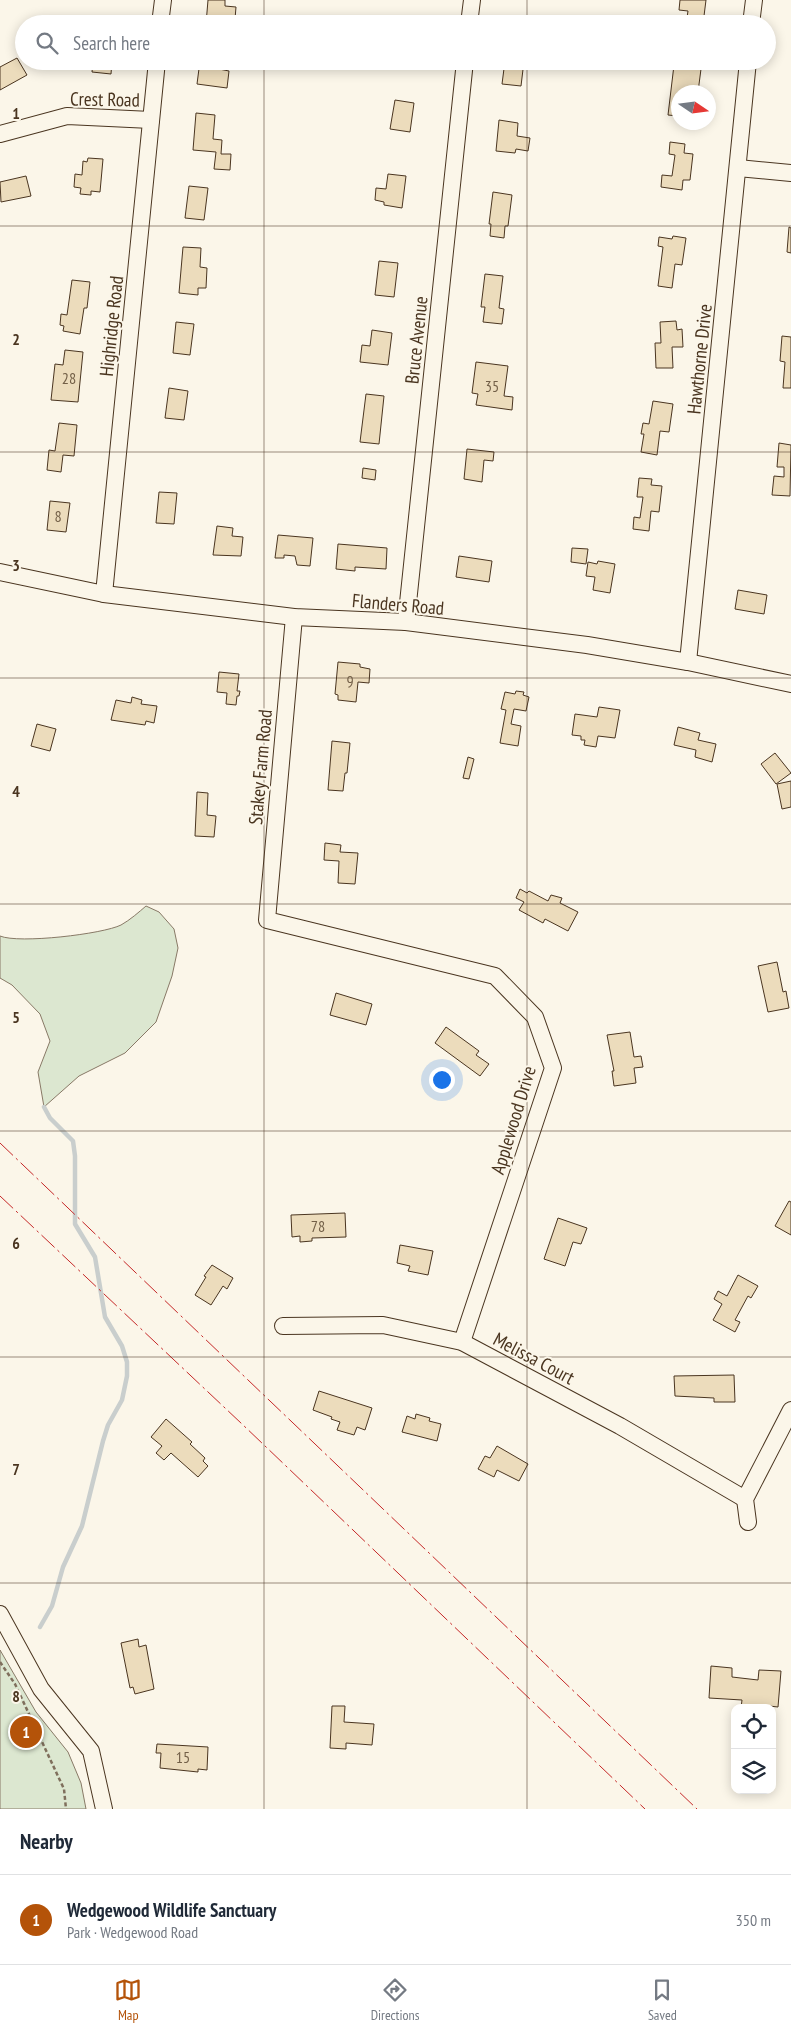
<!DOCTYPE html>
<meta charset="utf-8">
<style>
body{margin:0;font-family:"PT Sans Narrow",sans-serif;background:#f6f6f7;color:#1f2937}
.controls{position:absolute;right:15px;bottom:15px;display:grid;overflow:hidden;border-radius:10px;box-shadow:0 2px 12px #0003}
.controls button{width:45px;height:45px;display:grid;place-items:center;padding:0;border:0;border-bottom:1px solid #e0e1e3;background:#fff;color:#1f2937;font:25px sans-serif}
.compass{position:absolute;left:671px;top:85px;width:45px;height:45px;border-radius:50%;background:#fff;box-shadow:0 2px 12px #0003;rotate:103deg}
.you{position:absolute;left:441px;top:1079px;width:18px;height:18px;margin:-12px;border:4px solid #fff;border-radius:50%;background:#1a73e8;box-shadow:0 0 0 8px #1a73e833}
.badge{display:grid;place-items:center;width:32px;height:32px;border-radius:50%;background:#b45309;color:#fff;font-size:16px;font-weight:700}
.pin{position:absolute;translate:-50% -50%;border:2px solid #fff;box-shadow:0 1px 5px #0006}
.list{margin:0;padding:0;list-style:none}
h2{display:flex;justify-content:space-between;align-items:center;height:65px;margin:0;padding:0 20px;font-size:21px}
h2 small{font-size:16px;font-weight:400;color:#747a83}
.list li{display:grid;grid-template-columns:32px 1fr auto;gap:15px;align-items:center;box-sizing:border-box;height:90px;padding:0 20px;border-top:1px solid #e0e1e3}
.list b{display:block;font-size:19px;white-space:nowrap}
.list p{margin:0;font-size:16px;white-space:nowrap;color:#747a83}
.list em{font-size:16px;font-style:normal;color:#747a83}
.icon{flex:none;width:28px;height:28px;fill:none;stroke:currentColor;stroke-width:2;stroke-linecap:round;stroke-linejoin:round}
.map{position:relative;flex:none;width:791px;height:1809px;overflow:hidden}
.search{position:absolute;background:#fff;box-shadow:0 2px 12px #0003;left:15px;right:15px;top:15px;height:55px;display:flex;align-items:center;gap:12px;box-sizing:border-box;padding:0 18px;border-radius:28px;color:#747a83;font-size:19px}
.sheet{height:155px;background:#fff}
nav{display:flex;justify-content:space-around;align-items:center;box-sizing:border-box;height:70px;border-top:1px solid #e0e1e3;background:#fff;font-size:14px;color:#747a83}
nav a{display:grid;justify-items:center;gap:2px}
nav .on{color:#b45309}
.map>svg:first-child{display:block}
.green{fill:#dce7d0;stroke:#887966}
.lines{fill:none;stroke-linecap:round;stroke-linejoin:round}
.stream{stroke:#c9cecd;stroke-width:4.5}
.building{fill:#ecdcbc;stroke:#4a3520}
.minor-casing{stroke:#4a3520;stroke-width:18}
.path{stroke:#7f6f5c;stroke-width:2.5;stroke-dasharray:4 2.5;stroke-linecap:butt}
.minor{stroke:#fbf6e9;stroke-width:16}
.power{stroke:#c62828;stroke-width:1;stroke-dasharray:18 4 2.5 4;stroke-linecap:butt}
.grid{fill:none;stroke:#4a3520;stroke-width:1;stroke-opacity:0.55}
.labels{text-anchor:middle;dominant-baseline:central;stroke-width:4;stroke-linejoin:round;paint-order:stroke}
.number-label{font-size:16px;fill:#725f47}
.street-label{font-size:19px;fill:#4a3520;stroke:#fbf6e9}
.grid-label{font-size:16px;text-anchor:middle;font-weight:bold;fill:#4a3520;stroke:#fbf6e9;stroke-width:4;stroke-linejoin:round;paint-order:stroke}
</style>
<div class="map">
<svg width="791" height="1809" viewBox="0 0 791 1809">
<rect width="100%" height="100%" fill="#fbf6e9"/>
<g class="green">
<path d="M146 906 159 912 174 929 178 948 172 976 156 1022 125 1053 79 1076 44 1107 38 1072 50 1041 40 1014 12 985 0 978V936C19 944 103 934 121 925 130 920 139 912 146 906Z"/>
<path d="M0 1650 36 1712 68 1752 81 1783 86 1809H0Z"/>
</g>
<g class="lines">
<path class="stream" d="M40 1627 52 1606 63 1567 82 1526 103 1441 108 1425 122 1400 127 1376V1362L122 1346 105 1317 95 1257 75 1224V1156L73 1141 50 1118 44 1107"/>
</g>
<g class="building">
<path d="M208 0H225V6L236 7 235 19H226L225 24H206Z"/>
<path d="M680 0H706L703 24H686L688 11 679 10Z"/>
<path d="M17 58 27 75 0 90V67Z"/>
<path d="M93 61H112L111 74 92 72Z"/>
<path d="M200 61H220L219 69 229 71 227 88 197 84Z"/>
<path d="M505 61H524L521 86 502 84Z"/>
<path d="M674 65 701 69 698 92H678V116L668 115Z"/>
<path d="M395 100 414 103 410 132 390 129Z"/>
<path d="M196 113 215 115 213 139 222 140 221 154H231L230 170 214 169 216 152 193 150Z"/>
<path d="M499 120 518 123 517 136 530 138 528 151 516 149 515 153 496 151Z"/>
<path d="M670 142 685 144 684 153 693 154 690 180H683L682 190 661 187 662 175 672 176 675 155 669 154Z"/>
<path d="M88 158 103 159 100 192 91 191V195L80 194 81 188 74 187 75 174 82 175 83 161 87 162Z"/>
<path d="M388 174 406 176 402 208 384 205V202L375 200 376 188 386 189Z"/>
<path d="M26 176 31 196 1 202 0 182Z"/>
<path d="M189 186 208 188 204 220 185 218Z"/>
<path d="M493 192 512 195 508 226H505L504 238 490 236 491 224H489Z"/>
<path d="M789 227 791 228V253L787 252Z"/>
<path d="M673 236 686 238 682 265 675 264 672 288 658 286 663 247 658 246 659 237 672 239Z"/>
<path d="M183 247 201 248 200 267 207 268 206 288H198V295L179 293Z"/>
<path d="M379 261 398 263 394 297 375 295Z"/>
<path d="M485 274 503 276 499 308 504 309 502 324 483 322 485 307H481Z"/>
<path d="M72 280 90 282 87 308H84L80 334 63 331 64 326 60 325 61 314 67 315Z"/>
<path d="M676 321 677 330 682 329 683 347H672L673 368H656L655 343H661L660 322Z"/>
<path d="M176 322 194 324 190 355 173 353Z"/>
<path d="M372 330 392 333 388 365 360 362 362 345 370 346Z"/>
<path d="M782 336 791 337V388H783L785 362 780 361Z"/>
<path d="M65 350 83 352 78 402 51 400 55 364 63 365Z"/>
<path d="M476 362 508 366 504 396 513 397 512 410 476 405 478 394 472 393Z"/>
<path d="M169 388 188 391 184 420 165 418Z"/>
<path d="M366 394 384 396 379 444 360 442Z"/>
<path d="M653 401 673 404 669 432 660 431 657 455 641 452 644 434H641L643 423 649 424Z"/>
<path d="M59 423 77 425 74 456 63 455 61 472 47 470 49 450 55 451Z"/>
<path d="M779 443 791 445 790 496 772 495 774 476 784 477V467H777Z"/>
<path d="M467 449 494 452 493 461 484 460 482 482 464 479Z"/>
<path d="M363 468 376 470 375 480 362 478Z"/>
<path d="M639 478 652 479 651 485 662 486 659 512 651 511 649 531 633 529 634 517 640 518 643 497H637Z"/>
<path d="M159 492 177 493 174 524 156 523Z"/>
<path d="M50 501 70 503 66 532 47 530Z"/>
<path d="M217 526 233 528 232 536 243 537 241 556 213 555Z"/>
<path d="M278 535 313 538 310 566 297 565 295 556 284 555V558H275Z"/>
<path d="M338 544 387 548 386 569 355 567V571L336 569Z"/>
<path d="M572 548 588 549 586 564 571 562Z"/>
<path d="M459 556 492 561 489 582 456 577Z"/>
<path d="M598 561 615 564 610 593 593 590 595 577 586 576 588 562 597 564Z"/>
<path d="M738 590 767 595 764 614 735 609Z"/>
<path d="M338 662 360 664V667L370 669 369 683 358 682 356 702 338 700V695L335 694Z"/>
<path d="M219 672 239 674 237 691H240L239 696H237L236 705 226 704 227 693 217 692Z"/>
<path d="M516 691 524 692 523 695 529 697 526 711 514 709 511 724 521 726 518 746 500 743 506 710 501 709 505 692 515 694Z"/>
<path d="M132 697 142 700 141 704 157 706 154 723 146 721 145 725 111 720 116 700 131 703Z"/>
<path d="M599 707 620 710 615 738 598 736 596 747 584 745 585 740H581V736L572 735 575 714 597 717Z"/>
<path d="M37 724 56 729 50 751 31 746Z"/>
<path d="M678 727 700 733 698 740 716 744 712 762 695 757 696 750 674 745Z"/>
<path d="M332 741 350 743 347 773H345L343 791 328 790Z"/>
<path d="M775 753 791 773 776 784 761 764Z"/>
<path d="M468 757 474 759 469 779 463 778Z"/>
<path d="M791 781V807L782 809 777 784Z"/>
<path d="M197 792 208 793 207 815 216 816 214 837 195 836Z"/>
<path d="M325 843 341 845 340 852 358 853 355 884 338 883 339 861 324 860Z"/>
<path d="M520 889 527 893 529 891 548 901 551 895 562 898 560 903 578 912 568 931 545 919 543 923 519 910 524 902 516 898Z"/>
<path d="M777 962 783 992 786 991 789 1008 768 1012 758 966Z"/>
<path d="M336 993 372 1004 366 1025 330 1015Z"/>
<path d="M446 1027 479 1051 476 1055 489 1064 480 1076 435 1043Z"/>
<path d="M630 1032 634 1057 641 1056 643 1067 634 1068 636 1083 614 1086 612 1071H614L607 1035Z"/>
<path d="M789 1201 791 1202V1235L775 1226Z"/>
<path d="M345 1213 346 1237 312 1238V1241L300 1242V1236L292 1237 291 1215Z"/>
<path d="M558 1218 587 1228 581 1244 573 1242 565 1266 544 1259Z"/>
<path d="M400 1245 433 1251 428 1275 408 1271 410 1266 397 1263Z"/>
<path d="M212 1265 233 1278 227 1289 223 1286 211 1305 195 1295 206 1277 204 1276Z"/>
<path d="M738 1275 758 1286 751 1298 748 1296 735 1320 740 1322 735 1332 713 1320 722 1304 714 1299 718 1291 727 1296Z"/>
<path d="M734 1375 735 1402H714V1398L675 1396 674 1376Z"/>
<path d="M319 1391 372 1408 365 1430 357 1427 354 1435 337 1430 340 1422 331 1419 332 1417 313 1410Z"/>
<path d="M416 1414 430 1418 429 1421 441 1424 437 1441 402 1432 407 1416 415 1419Z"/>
<path d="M166 1419 192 1442 190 1444 205 1458 203 1461 208 1466 198 1477 171 1453 164 1460 156 1453 162 1446 151 1437Z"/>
<path d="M497 1446 528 1464 519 1481 497 1470 494 1477 478 1469 485 1456 490 1458Z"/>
<path d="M138 1639 139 1647 146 1645 154 1689 135 1694 133 1687 130 1688 121 1643Z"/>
<path d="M711 1666 732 1668V1677L758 1680 759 1670 781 1671 778 1707 760 1705 759 1708H741L742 1700 709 1698Z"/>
<path d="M332 1706H345L344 1722 374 1724 372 1745 346 1743V1749L330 1748Z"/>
<path d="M157 1744 208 1747 207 1770 198 1769V1772L160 1768 161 1753H156Z"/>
</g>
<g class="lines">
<g class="minor-casing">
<g id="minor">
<path d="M160 24 163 0"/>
<path d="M469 24 472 0"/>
<path d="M751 24 754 0"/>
<path d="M0 134 67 116 151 120"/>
<path d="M738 168 791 173"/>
<path d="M0 572 104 594 294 617 406 622 587 645 688 662 791 684"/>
<path d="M104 594 157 61"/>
<path d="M294 617 267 920 495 976 535 1017 553 1068 462 1342"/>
<path d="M406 622 465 61"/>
<path d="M688 662 748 61"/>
<path d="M283 1326 383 1325 462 1342 620 1426 745 1499"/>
<path d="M748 1522 745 1499 791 1410"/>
<path d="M0 1614 41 1689 91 1751 104 1809"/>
</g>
</g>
<path class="path" d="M0 1662 15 1684 64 1789 66 1809"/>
<use href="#minor" class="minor"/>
<g class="power">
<path d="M0 1143 697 1809"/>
<path d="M0 1196 242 1424 645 1809"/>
</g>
</g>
<path class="grid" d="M264 0V24M527 0V24M264 61V1809M527 61V1809M0 226H791M0 452H791M0 678H791M0 904H791M0 1131H791M0 1357H791M0 1583H791"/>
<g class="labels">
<g class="number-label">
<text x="69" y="378">28</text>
<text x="492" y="386">35</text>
<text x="58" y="516">8</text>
<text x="350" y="681">9</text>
<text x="318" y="1226">78</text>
<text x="183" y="1757">15</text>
</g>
<g class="street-label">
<text transform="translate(105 99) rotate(1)">Crest Road</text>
<text transform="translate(111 326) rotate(-84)">Highridge Road</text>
<text transform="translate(416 340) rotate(-84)">Bruce Avenue</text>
<text transform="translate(699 359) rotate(-84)">Hawthorne Drive</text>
<text transform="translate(398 604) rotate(5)">Flanders Road</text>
<text transform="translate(260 767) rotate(-85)">Stakey Farm Road</text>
<text transform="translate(513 1120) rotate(-73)">Applewood Drive</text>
<text transform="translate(534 1358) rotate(28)">Melissa Court</text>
</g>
</g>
<g class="grid-label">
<text x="16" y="119">1</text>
<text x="16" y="345">2</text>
<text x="16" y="571">3</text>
<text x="16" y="797">4</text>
<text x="16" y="1023">5</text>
<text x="16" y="1249">6</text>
<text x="16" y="1475">7</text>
<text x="16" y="1702">8</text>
</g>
</svg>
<div class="controls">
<button><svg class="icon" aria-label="locate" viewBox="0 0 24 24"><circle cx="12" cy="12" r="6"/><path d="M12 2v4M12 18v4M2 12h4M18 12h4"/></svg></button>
<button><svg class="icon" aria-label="layers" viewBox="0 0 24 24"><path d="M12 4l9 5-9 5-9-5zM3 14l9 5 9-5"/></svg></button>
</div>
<svg class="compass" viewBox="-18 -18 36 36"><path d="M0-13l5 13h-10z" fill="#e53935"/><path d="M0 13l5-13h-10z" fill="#747a83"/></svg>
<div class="you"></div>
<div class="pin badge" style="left:26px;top:1732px">1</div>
<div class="search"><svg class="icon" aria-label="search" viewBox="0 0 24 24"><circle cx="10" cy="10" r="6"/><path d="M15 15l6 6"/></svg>Search here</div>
</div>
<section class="sheet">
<h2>Nearby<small></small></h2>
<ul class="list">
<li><span class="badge">1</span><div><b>Wedgewood Wildlife Sanctuary</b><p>Park · Wedgewood Road</p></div><em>350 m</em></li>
</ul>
</section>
<nav>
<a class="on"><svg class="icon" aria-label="map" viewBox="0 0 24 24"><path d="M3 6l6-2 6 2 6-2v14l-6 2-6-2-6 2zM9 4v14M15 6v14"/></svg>Map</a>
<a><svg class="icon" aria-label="directions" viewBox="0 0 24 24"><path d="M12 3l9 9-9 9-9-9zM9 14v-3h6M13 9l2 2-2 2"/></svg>Directions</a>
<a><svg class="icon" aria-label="saved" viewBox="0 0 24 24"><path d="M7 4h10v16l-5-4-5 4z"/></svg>Saved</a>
</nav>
